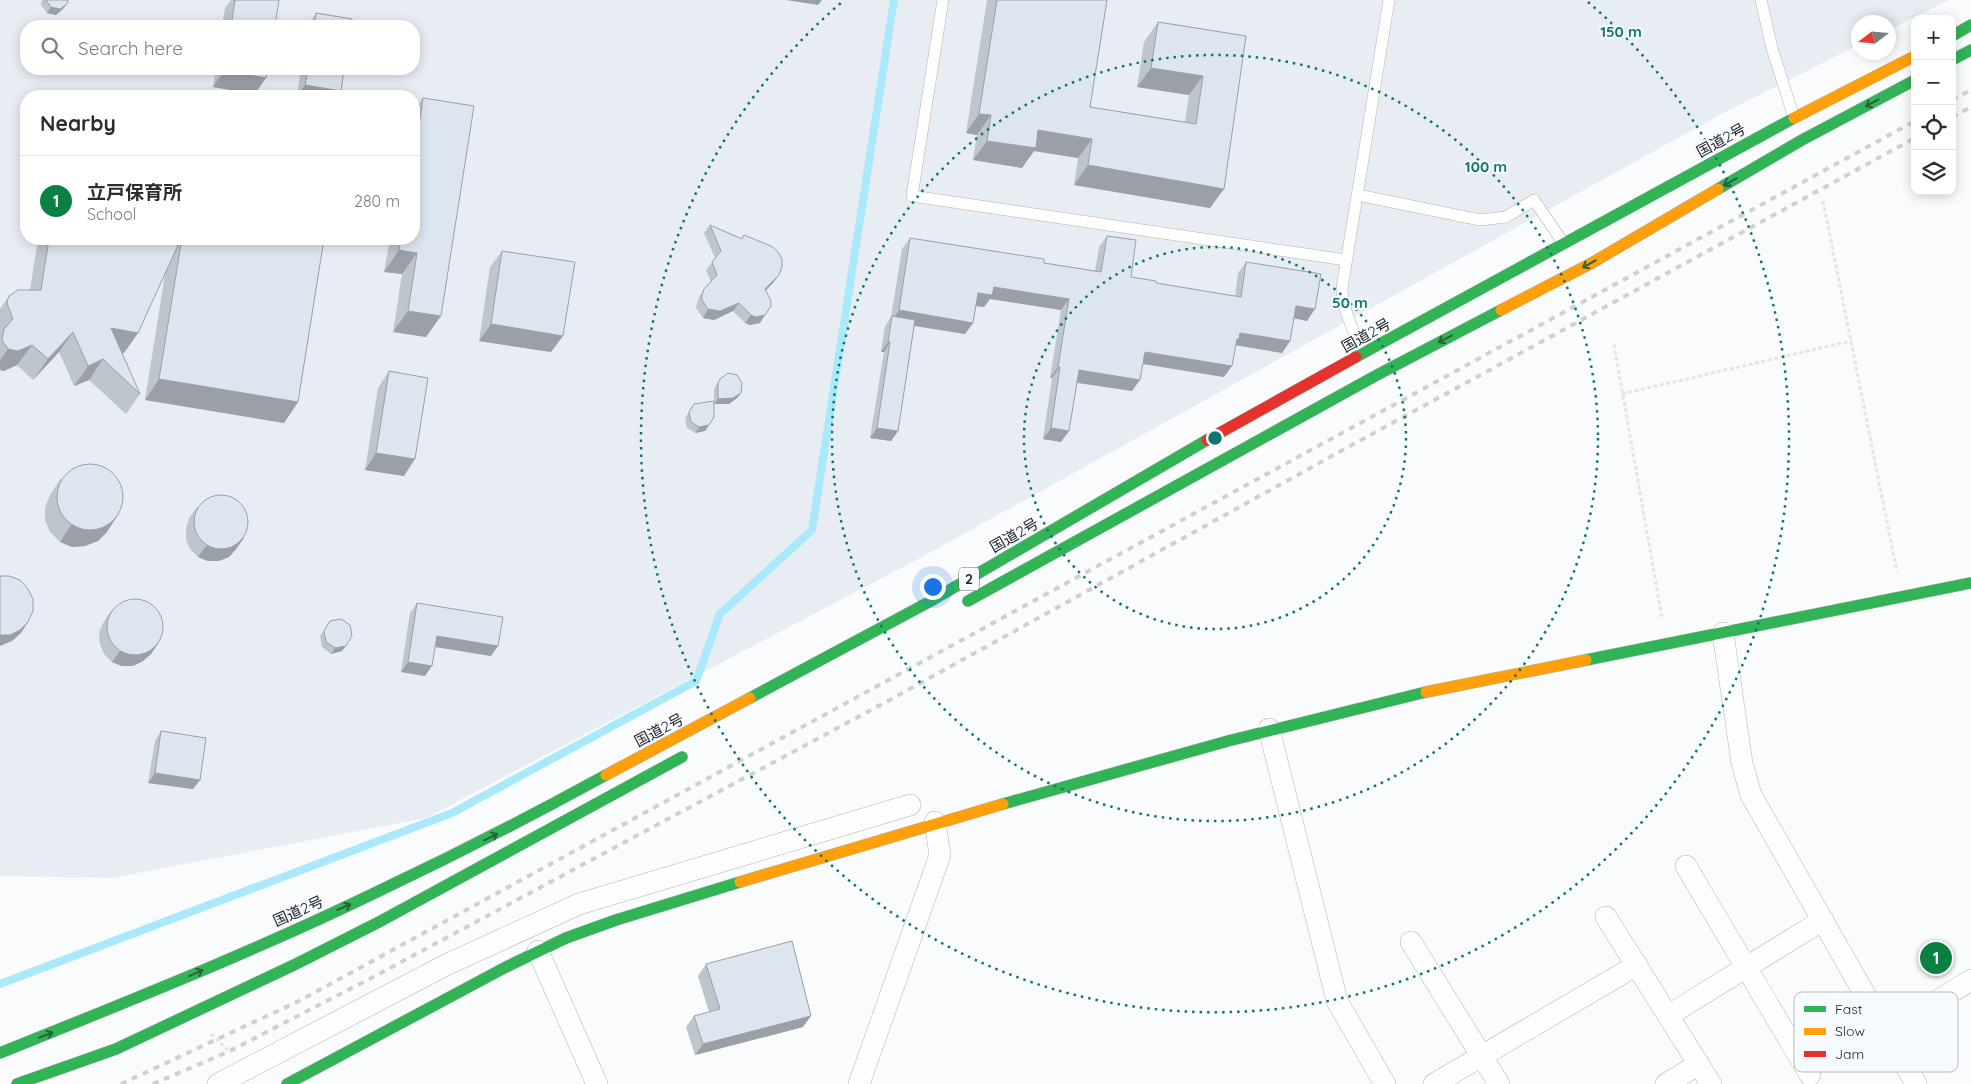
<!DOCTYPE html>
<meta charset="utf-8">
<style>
body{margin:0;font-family:Quicksand,"Noto Sans JP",sans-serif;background:#f7f7f7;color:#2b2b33}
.controls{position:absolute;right:15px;top:15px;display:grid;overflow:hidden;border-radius:10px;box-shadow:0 2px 12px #0003}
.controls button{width:45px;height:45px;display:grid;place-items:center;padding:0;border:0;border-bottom:1px solid #e1e1e2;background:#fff;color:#2b2b33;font:25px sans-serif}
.compass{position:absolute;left:1851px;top:15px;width:45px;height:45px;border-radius:50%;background:#fff;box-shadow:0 2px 12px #0003;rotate:254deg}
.you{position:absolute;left:932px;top:586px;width:18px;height:18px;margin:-12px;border:4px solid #fff;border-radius:50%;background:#1a73e8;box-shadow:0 0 0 8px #1a73e833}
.badge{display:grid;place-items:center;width:32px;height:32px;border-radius:50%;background:#0b8043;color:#fff;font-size:16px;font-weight:700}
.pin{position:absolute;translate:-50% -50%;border:2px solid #fff;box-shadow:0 1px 5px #0006}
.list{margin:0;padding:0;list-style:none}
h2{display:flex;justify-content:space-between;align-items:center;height:65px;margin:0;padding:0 20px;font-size:21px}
h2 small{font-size:16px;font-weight:400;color:#7c7c81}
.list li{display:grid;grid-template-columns:32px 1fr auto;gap:15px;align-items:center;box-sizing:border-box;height:90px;padding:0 20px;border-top:1px solid #e1e1e2}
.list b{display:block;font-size:19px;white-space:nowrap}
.list p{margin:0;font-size:16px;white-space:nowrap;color:#7c7c81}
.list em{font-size:16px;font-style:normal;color:#7c7c81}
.icon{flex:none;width:28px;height:28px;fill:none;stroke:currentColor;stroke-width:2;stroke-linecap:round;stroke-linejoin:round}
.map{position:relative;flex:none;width:1971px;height:1084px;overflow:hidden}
.search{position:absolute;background:#fff;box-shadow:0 2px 12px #0003;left:20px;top:20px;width:400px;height:55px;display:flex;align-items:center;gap:12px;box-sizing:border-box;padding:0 18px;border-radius:20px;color:#7c7c81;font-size:19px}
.panel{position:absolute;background:#fff;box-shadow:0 2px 12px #0003;left:20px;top:90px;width:400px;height:155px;border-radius:20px}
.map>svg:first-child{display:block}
.built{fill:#e7edf3;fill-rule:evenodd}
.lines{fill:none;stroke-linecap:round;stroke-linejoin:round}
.stream{stroke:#aae9f9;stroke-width:8}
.lane-casing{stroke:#b3b4b6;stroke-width:12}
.street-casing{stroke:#b3b4b6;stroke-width:22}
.fast-casing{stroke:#b3b4b6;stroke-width:12}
.slow-casing{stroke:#b3b4b6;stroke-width:12}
.jam-casing{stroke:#b3b4b6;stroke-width:12}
.path{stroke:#e4e4e4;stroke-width:3;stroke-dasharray:4 2.5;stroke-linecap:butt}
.lane{stroke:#fefeff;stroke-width:11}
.street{stroke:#fefeff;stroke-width:21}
.fast{stroke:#30b455;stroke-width:11}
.slow{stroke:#ff9f0a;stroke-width:11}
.jam{stroke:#e5322d;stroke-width:11}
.rail{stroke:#cfd0d0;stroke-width:4;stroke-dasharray:6 6;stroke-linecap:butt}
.wall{fill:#bec5cd}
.shaded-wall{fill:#9ba0a7}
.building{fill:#dde5ee;stroke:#9ba0a7}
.oneway{stroke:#295f3a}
.ring{fill:none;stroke:#0f766e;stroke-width:2.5;stroke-dasharray:2.5 5}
.labels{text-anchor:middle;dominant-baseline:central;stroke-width:4;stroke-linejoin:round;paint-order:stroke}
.shield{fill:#f7fbff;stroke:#646668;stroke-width:1}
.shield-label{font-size:14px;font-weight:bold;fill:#252628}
.street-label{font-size:15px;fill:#252628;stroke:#f7fbff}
.key{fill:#f7fbff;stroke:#b8bbbe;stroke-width:1}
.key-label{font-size:14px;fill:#252628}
.centre{fill:#0f766e;stroke:#f7fbff;stroke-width:2.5}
.ring-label{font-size:15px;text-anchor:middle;font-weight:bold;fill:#0f766e;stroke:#f7fbff;stroke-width:4;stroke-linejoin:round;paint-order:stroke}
</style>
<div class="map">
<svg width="1971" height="1084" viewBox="0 0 1971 1084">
<rect width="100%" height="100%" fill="#f9fbfd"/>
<path class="built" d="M0 0H1949L1889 30 1888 22H1858V45L1714 118 922 557 426 818 111 878 0 876ZM26 26H414V69H26ZM26 96H414V239H26Z"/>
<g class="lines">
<path class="stream" d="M0 984 452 813 696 681 720 614 812 530 894 0"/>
<g class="lane-casing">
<g id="lane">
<path d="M943 0 912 196 1346 260"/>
<path d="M1761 0 1772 48 1794 118"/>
<path d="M1358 195 1480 220 1506 217 1534 200 1564 244"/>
<path d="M1363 353C1354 331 1343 312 1342 288L1389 0"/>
</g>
</g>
<g class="street-casing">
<g id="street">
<path d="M1723 633 1742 763 1751 795 1916 1084"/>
<path d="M1269 729 1337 1001 1385 1084"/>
<path d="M1686 866 1810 1075"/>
<path d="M1606 917 1711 1084"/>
<path d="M1411 942 1499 1084"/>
<path d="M538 951 597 1084"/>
<path d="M1669 1015 1823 920"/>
<path d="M1887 1032 1971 980"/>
<path d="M218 1084 446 965 579 904 910 805"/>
<path d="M859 1084 940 855 935 822"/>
<path d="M1434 1084 1637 965"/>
<path d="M1666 1084 1699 1064"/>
</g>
</g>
<g class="fast-casing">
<g id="fast">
<path d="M1952 36 1971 25"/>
<path d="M1952 60 1971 50"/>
<path d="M1718 189 1802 140 1915 80"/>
<path d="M1356 357 1794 118"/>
<path d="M968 601 1377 375 1501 310"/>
<path d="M1586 660 1971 583"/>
<path d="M750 698 929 602 1207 440"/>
<path d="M1003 804 1228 741 1426 692"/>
<path d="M0 1053C129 1001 258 950 383 889 459 853 533 815 606 775"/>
<path d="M17 1084 116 1049 296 964 379 922 682 757"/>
<path d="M287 1084 506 967 566 938 616 920 740 882"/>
</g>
</g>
<g class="slow-casing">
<g id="slow">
<path d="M1794 118 1915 56"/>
<path d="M1501 310 1590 264 1718 189"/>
<path d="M1426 692 1586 660"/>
<path d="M606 775 750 698"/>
<path d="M740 882 1003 804"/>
</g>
</g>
<g class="jam-casing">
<path id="jam" d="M1207 440 1356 357"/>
</g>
<g class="path">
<path d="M1823 201 1897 572"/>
<path d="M1614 344 1662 618"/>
<path d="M1622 394 1851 341"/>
<path d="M211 1034 230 1052"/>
</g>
<use href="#lane" class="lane"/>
<use href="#street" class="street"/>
<use href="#fast" class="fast"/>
<use href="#slow" class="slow"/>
<use href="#jam" class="jam"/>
<g class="rail">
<path d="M1952 100 1971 90"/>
<path d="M1952 117 1971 107"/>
<path d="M121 1084 299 1001 1915 121"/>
<path d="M153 1084 230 1051 377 975 886 702 1341 451 1915 138"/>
</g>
</g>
<g class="wall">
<path d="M42 0H68L63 9 56 15 47 13 41 5Z"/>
<path d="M231 0H235L275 26H222L225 8Z"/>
<path d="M987 0H1107L1090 107 1185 122 1189 95 1137 87 1144 42 1158 22 1246 36 1210 208 1074 185 1078 158 1034 151 1022 168 973 160 977 135 966 133Z"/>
<path d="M316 13 351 26H308L309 24Z"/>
<path d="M216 69H268L255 94 213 87Z"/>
<path d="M301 69H344L341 91 337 96H297Z"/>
<path d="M423 98 426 337 393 332 402 274 384 272 390 239H414V111Z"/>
<path d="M710 225 741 239 744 235 773 283 766 290 760 323 750 325 745 323 733 311 714 320 703 318 696 308 697 303 699 297 704 289 711 282 706 270 715 258 704 233Z"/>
<path d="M1107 236 1131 277 1156 283 1235 296 1238 273 1246 262 1307 321 1294 318 1290 341 1282 353 1236 345 1224 377 1143 364 1132 391 1077 382 1061 442 1043 439 1052 378H1050L1061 310 990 299 984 307 976 306 973 323 965 334 914 326 898 431 891 441 870 438 884 352H881L885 326 891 317 902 249 910 238 1044 263 1095 271 1099 247Z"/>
<path d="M38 239H324L298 402 284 423 145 400 165 274 124 353H122L140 394 126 414 89 380 74 386 59 352 33 380 17 365 4 371 0 370V309L9 296 30 290Z"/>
<path d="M502 251 551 352 479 341 490 267Z"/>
<path d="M389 371 404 476 365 470 378 388Z"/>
<path d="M720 379 741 393 737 398 729 404H714V389L716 385Z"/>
<path d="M694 404 709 425 705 431 695 433 687 428 685 418Z"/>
<path d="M61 478 107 532 98 541 85 546 72 547 60 542 50 532 45 520V507L50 495Z"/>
<path d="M197 507 244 538 236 549 229 557 219 561H208L198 557 190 549 186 540V529L189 518Z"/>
<path d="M417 603 491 656 435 647 425 676 401 672 410 613Z"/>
<path d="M111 611 159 642 151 654 143 661 133 666H122L112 662 104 654 100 644 99 633 103 623Z"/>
<path d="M330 621 342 651 331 654 322 647 320 636Z"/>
<path d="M161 731 200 780 193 789 148 783 155 741Z"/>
<path d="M706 964 803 1027 695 1055 686 1027 694 1016 709 1012 698 976Z"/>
</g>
<g class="shaded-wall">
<path d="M786 0H822L818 5Z"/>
<path d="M67 4 63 9 56 15 47 13 51 7Z"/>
<path d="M1151 68 1203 76 1189 95 1137 87Z"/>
<path d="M224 71 266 78 255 94 213 87Z"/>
<path d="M305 85 341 91 337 96H297Z"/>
<path d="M979 114 991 115 977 135 966 133Z"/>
<path d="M1038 130 1092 139 1078 158 1034 151 1022 168 973 160 987 141Z"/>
<path d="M1088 165 1224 189 1210 208 1074 185Z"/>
<path d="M399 250 417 253 402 274 384 272Z"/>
<path d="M779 275 773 283 759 297 765 289Z"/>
<path d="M994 287 1069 299 1061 310 990 299 984 307 970 305 978 293Z"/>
<path d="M739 303 733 311 714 320 703 318 708 309Z"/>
<path d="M1296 306 1315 309 1307 321 1288 317Z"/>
<path d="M899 310 973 323 965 334 891 322Z"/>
<path d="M408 311 441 316 426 337 393 332Z"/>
<path d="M751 315H765L760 323 750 325 745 323Z"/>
<path d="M491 324 563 336 551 352 479 341Z"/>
<path d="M111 328 138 333 124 353 97 349Z"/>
<path d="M73 332 59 352 33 380 48 359Z"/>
<path d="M1240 333 1290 341 1282 353 1235 345Z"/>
<path d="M888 342H890L884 352H881Z"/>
<path d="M32 345 17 365 4 371 0 370V360L8 349Z"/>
<path d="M1145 352 1232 366 1224 377 1137 363Z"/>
<path d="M103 359 89 380 74 386 88 366Z"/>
<path d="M1058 367H1060L1052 378H1050Z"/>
<path d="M1079 370 1140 380 1132 391 1071 382Z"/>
<path d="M159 379 298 402 284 423 145 400Z"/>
<path d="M741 393 737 398 729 404H714L718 399Z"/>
<path d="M709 425 705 431 695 433 699 427Z"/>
<path d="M877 428 898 431 891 441 870 438Z"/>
<path d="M1051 428 1069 431 1061 442 1043 439Z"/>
<path d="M376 453 415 459 404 476 365 470Z"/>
<path d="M118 515 107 532 98 541 85 546 72 547 60 542 71 525Z"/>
<path d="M244 538 236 549 229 557 219 561H208L198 557 206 546Z"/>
<path d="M28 622 21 633 12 641 0 646V635Z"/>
<path d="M437 636 498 646 491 656 430 646Z"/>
<path d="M159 642 151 654 143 661 133 666H122L112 662 120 651Z"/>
<path d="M346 646 342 651 331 654 335 648Z"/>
<path d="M408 662 432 666 425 676 401 672Z"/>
<path d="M155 773 200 780 193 789 148 783Z"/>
<path d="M811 1016 803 1027 695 1055 703 1044Z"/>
</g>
<g class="building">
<path d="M46 0H68L67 4 60 9 51 7Z"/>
<path d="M235 0H279L275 26H231Z"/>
<path d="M997 0H1107L1090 107 1196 124 1203 76 1151 68 1158 22 1246 36 1224 189 1088 165 1092 139 1038 130 1036 148 987 141 991 115 979 114Z"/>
<path d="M316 13 352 19 351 26H314Z"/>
<path d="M225 69H268L266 78 224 71Z"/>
<path d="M308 69H344L341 91 305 85Z"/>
<path d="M423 98 474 106 441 316 408 311 417 253 399 250 401 239H414V159Z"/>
<path d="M710 225 742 239 744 235 773 247 778 252 782 259V267L779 275 765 289 771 301V306L765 315 756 317 751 315 739 303 720 311 708 309 702 300V295L704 289 717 275 712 262 721 251Z"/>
<path d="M1107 236 1136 240 1131 277 1156 281V283L1241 297 1246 262 1321 274 1315 309 1296 306 1290 341 1240 333 1239 339H1237L1232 366 1145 352 1140 380 1079 370 1069 431 1051 428 1060 367H1058L1069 299 994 287 992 295 978 293 973 323 899 310 910 238 1044 259V263L1101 272Z"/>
<path d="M49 239H324L298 402 159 379 181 244 179 243 138 333 111 328 140 394 103 359 88 366 73 332 48 359 32 345 18 351 8 349 2 340 4 329 13 319 8 306 7 301 9 296 18 290H41Z"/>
<path d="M502 251 575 262 563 336 491 324Z"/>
<path d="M892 316 915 320 898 431 877 428 890 342H888Z"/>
<path d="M389 371 428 378 415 459 376 453Z"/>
<path d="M728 373 737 375 742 383 741 393 733 398 718 399V383L720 379Z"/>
<path d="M714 401V417L709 425 699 427 691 422 689 412 694 404Z"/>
<circle cx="90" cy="497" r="33"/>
<circle cx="221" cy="522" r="27"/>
<path d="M0 576H9L20 580 28 589 33 599V611L28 622 20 630 10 635H0Z"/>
<circle cx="135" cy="627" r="28"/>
<path d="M417 603 503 617 498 646 437 636 432 666 408 662Z"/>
<path d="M341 619 350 625 352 636 346 646 335 648 326 642 324 631 330 621Z"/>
<path d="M161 731 206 738 200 780 155 773Z"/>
<path d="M792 941 811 1016 703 1044 694 1016 720 1009 706 964Z"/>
</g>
<defs><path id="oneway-shaft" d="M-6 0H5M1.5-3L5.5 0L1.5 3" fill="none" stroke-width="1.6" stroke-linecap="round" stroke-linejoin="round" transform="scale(1.25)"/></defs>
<g class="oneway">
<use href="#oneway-shaft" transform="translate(1872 103) rotate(152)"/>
<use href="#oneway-shaft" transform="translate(1730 182) rotate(150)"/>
<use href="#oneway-shaft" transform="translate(1589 264) rotate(151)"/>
<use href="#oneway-shaft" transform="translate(1445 339) rotate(153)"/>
<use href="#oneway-shaft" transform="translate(491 837) rotate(-26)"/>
<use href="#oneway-shaft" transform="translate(344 907) rotate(-24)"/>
<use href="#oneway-shaft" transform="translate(196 973) rotate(-24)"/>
<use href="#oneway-shaft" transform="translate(46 1035) rotate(-21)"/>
</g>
<g class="ring">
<circle cx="1215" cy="438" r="191"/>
<circle cx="1215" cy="438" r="383"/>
<path d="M1588 2A574 574 0 1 1 842 2"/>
</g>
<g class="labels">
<rect class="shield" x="959" y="567.5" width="20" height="23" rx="4"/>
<g class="shield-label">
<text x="969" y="579">2</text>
</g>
<g class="street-label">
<text transform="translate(1721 140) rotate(-29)">国道2号</text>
<text transform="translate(1366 335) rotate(-29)">国道2号</text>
<text transform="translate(1014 535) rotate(-30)">国道2号</text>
<text transform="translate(659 730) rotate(-28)">国道2号</text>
<text transform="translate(298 911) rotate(-24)">国道2号</text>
</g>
</g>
<rect x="1794" y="992" width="164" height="80" rx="8" class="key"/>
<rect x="1804" y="1006" width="22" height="6" fill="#30b455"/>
<rect x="1804" y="1028" width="22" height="7" fill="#ff9f0a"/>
<rect x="1804" y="1051" width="22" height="6" fill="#e5322d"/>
<g class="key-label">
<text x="1835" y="1014">Fast</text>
<text x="1835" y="1036">Slow</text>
<text x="1835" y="1059">Jam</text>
</g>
<circle cx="1215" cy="438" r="8" class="centre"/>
<g class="ring-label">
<text x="1621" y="37">150 m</text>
<text x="1486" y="172">100 m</text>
<text x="1350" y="308">50 m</text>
</g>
</svg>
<div class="controls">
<button>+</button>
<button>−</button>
<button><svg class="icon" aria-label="locate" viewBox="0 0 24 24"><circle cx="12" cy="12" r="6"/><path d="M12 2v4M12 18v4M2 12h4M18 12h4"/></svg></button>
<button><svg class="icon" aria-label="layers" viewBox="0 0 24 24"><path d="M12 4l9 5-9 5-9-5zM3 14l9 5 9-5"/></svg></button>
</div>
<svg class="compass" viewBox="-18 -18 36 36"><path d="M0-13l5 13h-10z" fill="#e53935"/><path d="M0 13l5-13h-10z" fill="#7c7c81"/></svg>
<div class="you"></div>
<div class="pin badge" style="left:1936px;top:958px">1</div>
<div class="search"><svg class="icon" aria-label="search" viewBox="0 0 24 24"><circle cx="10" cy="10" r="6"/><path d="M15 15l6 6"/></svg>Search here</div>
<section class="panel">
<h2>Nearby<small></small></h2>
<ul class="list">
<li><span class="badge">1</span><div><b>立戸保育所</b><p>School</p></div><em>280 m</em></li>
</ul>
</section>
</div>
